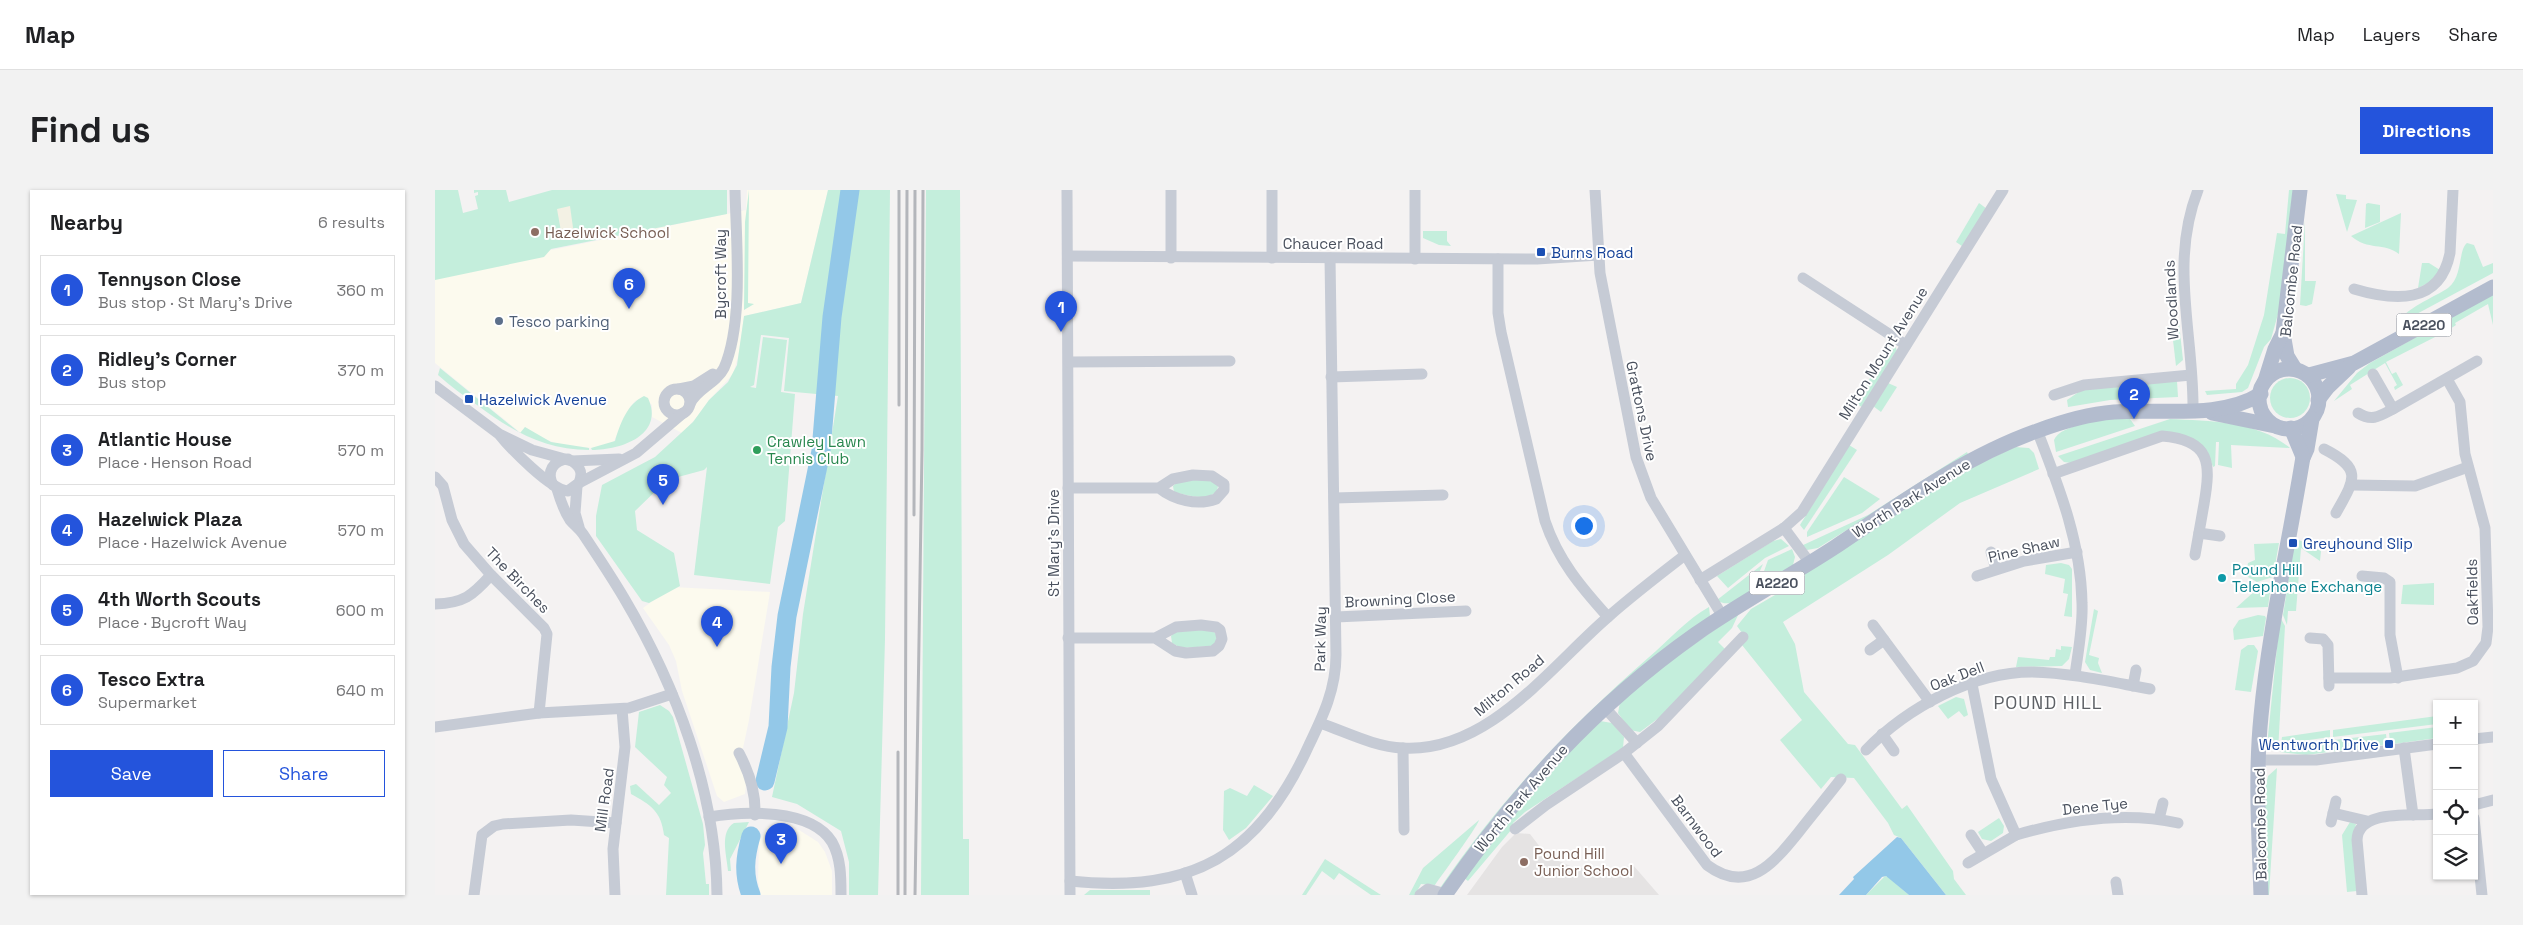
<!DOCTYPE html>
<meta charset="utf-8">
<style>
body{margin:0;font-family:"Space Grotesk",sans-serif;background:#f2f2f2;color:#202124}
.controls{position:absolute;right:15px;bottom:15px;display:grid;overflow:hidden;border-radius:0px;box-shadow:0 1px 4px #0004}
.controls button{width:45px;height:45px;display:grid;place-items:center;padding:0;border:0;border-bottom:1px solid #e0e0e0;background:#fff;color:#202124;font:25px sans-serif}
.you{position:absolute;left:1148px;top:335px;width:18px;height:18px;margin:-12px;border:4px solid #fff;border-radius:50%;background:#1a73e8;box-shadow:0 0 0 8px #1a73e833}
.badge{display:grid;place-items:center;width:32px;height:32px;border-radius:50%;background:#2454dc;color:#fff;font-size:16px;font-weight:700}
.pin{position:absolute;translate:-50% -41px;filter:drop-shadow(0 1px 2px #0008)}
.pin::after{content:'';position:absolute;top:26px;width:18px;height:15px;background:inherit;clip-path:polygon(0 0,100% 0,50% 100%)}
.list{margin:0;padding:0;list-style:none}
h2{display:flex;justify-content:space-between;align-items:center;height:65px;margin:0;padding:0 20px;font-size:21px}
h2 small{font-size:16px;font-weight:400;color:#757577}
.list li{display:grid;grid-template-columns:32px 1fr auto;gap:15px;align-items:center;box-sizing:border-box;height:70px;margin:0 10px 10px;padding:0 10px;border:1px solid #e0e0e0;border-radius:0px}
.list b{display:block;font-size:19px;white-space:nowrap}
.list p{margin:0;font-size:16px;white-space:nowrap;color:#757577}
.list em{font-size:16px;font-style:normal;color:#757577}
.actions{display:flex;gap:10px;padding:15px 20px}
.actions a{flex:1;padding:11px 0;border:1px solid #2454dc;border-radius:0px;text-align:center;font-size:18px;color:#2454dc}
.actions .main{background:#2454dc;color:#fff}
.icon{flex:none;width:28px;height:28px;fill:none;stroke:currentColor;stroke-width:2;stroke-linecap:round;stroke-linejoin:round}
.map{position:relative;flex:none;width:2058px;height:705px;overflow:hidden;border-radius:0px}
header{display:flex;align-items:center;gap:30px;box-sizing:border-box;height:70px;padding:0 25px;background:#fff;border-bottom:1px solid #e0e0e0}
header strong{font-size:24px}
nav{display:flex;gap:28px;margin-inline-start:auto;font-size:18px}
.intro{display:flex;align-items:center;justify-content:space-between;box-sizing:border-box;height:120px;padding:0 30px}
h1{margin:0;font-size:35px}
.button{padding:12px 22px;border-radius:0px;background:#2454dc;color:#fff;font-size:18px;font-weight:700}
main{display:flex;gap:30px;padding:0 30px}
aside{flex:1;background:#fff;border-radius:0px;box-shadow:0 1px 4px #0004}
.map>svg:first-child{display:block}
.commercial{fill:#fcfaee}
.education{fill:#e5e3e3}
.green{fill:#c4eedc}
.sand{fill:#f3f1e4}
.water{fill:#93c8e8}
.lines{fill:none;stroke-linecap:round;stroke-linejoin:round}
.river{stroke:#93c8e8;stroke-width:19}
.minor{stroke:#c6cbd5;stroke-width:11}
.major{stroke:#b3bcce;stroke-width:15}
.rail{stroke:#b4b6bb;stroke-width:3}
.education-dot{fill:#8d6e63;stroke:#fff;stroke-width:2}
.transit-dot{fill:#1a4fb4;stroke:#fff;stroke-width:2}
.service-dot{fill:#5c6f8a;stroke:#fff;stroke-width:2}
.leisure-dot{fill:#2e9e5b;stroke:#fff;stroke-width:2}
.culture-dot{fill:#0f9aa8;stroke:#fff;stroke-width:2}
.labels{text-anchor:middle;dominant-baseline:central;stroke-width:4;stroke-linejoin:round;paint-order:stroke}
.shield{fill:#fff;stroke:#80858e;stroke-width:1}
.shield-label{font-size:14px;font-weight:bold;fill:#4a515e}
.education-label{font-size:15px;fill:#785e54;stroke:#fff;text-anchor:start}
.street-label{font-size:15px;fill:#4a515e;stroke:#fff}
.transit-label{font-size:15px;fill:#164399;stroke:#fff;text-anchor:start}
.service-label{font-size:15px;fill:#4e5e75;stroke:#fff;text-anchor:start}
.leisure-label{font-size:15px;fill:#27864d;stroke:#fff;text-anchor:start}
.culture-label{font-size:15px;fill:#0d838f;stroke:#fff;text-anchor:start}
.quarter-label{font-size:18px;letter-spacing:1px;fill:#5e6166;stroke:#fff}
</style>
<header>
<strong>Map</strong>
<nav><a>Map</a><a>Layers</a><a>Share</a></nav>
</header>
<div class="intro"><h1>Find us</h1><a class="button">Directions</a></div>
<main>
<aside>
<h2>Nearby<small>6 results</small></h2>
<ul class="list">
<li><span class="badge">1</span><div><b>Tennyson Close</b><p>Bus stop · St Mary's Drive</p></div><em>360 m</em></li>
<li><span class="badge">2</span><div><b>Ridley's Corner</b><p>Bus stop</p></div><em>370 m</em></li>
<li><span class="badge">3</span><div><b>Atlantic House</b><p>Place · Henson Road</p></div><em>570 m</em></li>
<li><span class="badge">4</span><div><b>Hazelwick Plaza</b><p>Place · Hazelwick Avenue</p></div><em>570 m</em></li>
<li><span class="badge">5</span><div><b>4th Worth Scouts</b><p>Place · Bycroft Way</p></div><em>600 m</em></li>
<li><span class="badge">6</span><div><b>Tesco Extra</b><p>Supermarket</p></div><em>640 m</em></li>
</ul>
<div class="actions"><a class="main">Save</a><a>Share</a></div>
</aside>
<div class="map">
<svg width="2058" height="705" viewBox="0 0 2058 705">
<rect width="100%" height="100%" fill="#f4f2f2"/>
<g class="commercial">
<path d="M312 0H393L366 113 309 126 304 163 298 184 274 210 262 227 247 243 217 227V215L209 207 200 211 195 217 178 253 157 258 123 254 105 247 90 237 86 243 0 173V84L311 20Z"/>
<path d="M237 397 335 402 314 530 308 558 304 563 311 594 310 604 289 612 282 606 247 501 241 471 234 455 208 418Z"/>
<path d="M332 637 364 640 383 652 390 662 397 681V705H326L323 691 324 652Z"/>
</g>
<path class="education" d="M1081 643 1095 644 1112 666 1140 678H1160L1165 683 1198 675 1224 705H1032L1067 657Z"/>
<g class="green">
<path d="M0 0H23L28 23 43 19 40 6 43 5V2L39 3V0H71L74 12 117 0H292V24L116 59 109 67 0 90Z"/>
<path d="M314 0 313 113 319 114 309 120 310 32Z"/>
<path d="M393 0H455L450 449 443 705H414V672L406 641 362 614 337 607 359 503 368 424 403 206 349 201 354 148 326 145 319 195 315 197 321 198 328 147 352 150 346 202 360 204 350 331 343 337 335 394 259 385 272 277 269 280 232 290 200 321 202 340 239 363 245 396 214 413 207 411 161 346V326L167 295 220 267 258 232 274 210 293 192 302 175 309 126 366 113Z"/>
<path d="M491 0H525L528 649H534V705H486Z"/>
<path d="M1854 0H1858L1845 117 1836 149 1829 157 1813 198 1807 202 1772 205 1770 201 1801 199V194L1813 175 1829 125 1842 43 1850 44Z"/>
<path d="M1901 4 1911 5V9L1922 10 1912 42Z"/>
<path d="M1544 13 1552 19 1527 56 1521 52Z"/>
<path d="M1933 13 1945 15V32L1930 38 1931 14Z"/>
<path d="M1966 23 1964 64C1949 52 1933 61 1916 46Z"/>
<path d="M1870 30V91H1881L1877 114 1871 116 1865 115Z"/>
<path d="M988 41H1012V51L1016 56 1004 55 988 48Z"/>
<path d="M2032 53 2039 55 2048 77 2058 73V83L1963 134C1968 119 2000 107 2013 98 2028 87 2023 60 2032 53Z"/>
<path d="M1987 73H1994L2005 80 1995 92 1983 98Z"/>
<path d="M2058 104V135L2053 114 2020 133 2021 135 2015 139 2013 137 2005 141 2006 144 1951 172 1957 184 1961 182 1968 195 1960 200 1959 197 1962 195 1950 173 1915 195 1917 199 1899 211 1922 183 1935 173Z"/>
<path d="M1736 133H1744L1748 170 1741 176Z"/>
<path d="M1458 150 1462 161 1427 217 1420 213Z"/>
<path d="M5 178 85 243 90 237 116 252 154 258V260C110 260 77 241 42 215 29 206 15 196 3 185Z"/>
<circle cx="1855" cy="208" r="20"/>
<path d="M1742 191 1743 207 1675 210 1633 217 1632 210 1648 199Z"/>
<path d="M1453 193 1462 197 1446 222 1438 216Z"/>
<path d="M209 206 213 208C230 245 186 260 157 260L156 258 180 251C185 234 192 214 209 206Z"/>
<path d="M1689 228 1695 229 1700 236 1621 262 1619 250C1625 234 1672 229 1689 228Z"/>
<path d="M1735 229C1775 231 1823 231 1855 258L1796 255 1797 278 1783 275 1784 252H1781L1780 276 1778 277 1773 263 1749 245 1636 273 1629 272 1623 266Z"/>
<path d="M1414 255 1422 260 1369 340 1365 335Z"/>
<path d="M1580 257 1594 258 1599 263 1604 279 1525 313 1453 365 1348 432 1360 454 1369 502 1413 554 1420 555 1467 619 1472 615 1518 681 1519 689 1531 705H1511L1466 648 1459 645 1453 633 1419 588 1396 587 1386 599 1345 550 1367 530 1307 455 1312 450 1302 436 1316 419 1340 405 1339 403 1514 288Z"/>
<path d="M1532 262 1533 264 1383 358 1372 360 1366 356 1433 325Z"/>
<path d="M1409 287 1445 309 1427 323 1372 347V342Z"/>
<path d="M745 290H777L783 296 782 301C771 312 752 305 739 302L738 296Z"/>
<path d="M1860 348 1886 361 1885 371 1866 358 1861 421H1853L1852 435 1848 425Z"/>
<path d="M1346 349 1354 356 1330 368 1293 398 1282 386 1338 351Z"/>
<path d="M1844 353 1838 387 1822 392 1813 387 1811 383 1813 373 1820 370 1819 354Z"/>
<path d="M1357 359 1360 367 1358 375 1331 392 1328 384 1333 370Z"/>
<path d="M1626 373 1634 375 1637 379V427L1629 426 1633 404 1628 403 1630 389 1610 384 1611 375Z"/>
<path d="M1328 374 1324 383 1328 395C1316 402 1296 421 1282 410Z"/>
<path d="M1999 393V415L1966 414 1968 395Z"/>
<path d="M1822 399H1831L1835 402 1833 417 1801 418Z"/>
<path d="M1274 417 1275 426 1229 462 1007 699 1005 698C1066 609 1132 539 1213 468 1232 452 1252 429 1274 417Z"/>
<path d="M1659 419 1663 421 1654 465 1664 468 1663 473 1667 483 1655 480 1650 472Z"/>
<path d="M1304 423 1297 438 1283 452 1290 459 1225 527 1205 542 1195 540 1183 523 1185 512 1242 466Z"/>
<path d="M1823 425 1830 426 1831 428 1828 446 1799 450 1798 439 1804 430Z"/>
<path d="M1845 427 1850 436 1843 561 1834 553 1833 546Z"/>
<path d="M774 439 783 445 779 456 746 458 737 453 736 446 740 442Z"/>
<path d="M1813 455H1819L1823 461 1816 502 1800 500 1806 460Z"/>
<path d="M1626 456 1637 457 1634 469 1627 476 1581 477 1583 467 1614 470 1615 467H1620L1621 459 1626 460Z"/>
<path d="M1521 507 1529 509 1533 525 1529 527 1524 521 1513 529 1503 516Z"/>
<path d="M225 515 234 521 238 527 268 634 270 655 268 663 271 694H274V705H231L234 648 229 645C226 621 216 615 196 604L195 596 201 594 224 615 236 603 229 595 232 587 200 557 204 522Z"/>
<path d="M2002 526V534L1898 547V540Z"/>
<path d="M1165 531 1177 533 1189 547 1188 558 1090 622 1078 633 1077 639 1033 691 1029 688 1114 580Z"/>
<path d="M2002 537V548L1959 554V552H1955L1954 543Z"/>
<path d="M1895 540V547L1846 554 1847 547Z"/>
<path d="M1951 544 1952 553 1949 555 1871 565 1845 562 1846 556Z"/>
<path d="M1842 578 1834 705H1831L1830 600 1833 586Z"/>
<path d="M819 595 838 606 811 638 794 650 788 640 789 601 795 598 812 606Z"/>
<path d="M1564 628 1569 636 1568 643 1556 651 1547 649 1543 642Z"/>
<path d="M1044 630C1043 636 1007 685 1000 695L986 694 980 705H974L988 678Z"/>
<path d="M314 632 295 669 296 681H293C292 666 284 642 299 633Z"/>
<path d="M1915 632 1921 634 1917 649 1922 701 1912 702 1907 645Z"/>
<path d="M890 669 946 705H936L904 683 899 690 887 681 871 705H867Z"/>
<path d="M1450 686 1453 687 1474 705H1431Z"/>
<path d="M655 700H715V705H649Z"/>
</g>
<path class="sand" d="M135 16 139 45 127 47 122 19Z"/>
<path class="water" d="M1462 647 1466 648 1511 705H1474L1451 686 1447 687 1431 705H1404L1419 689 1418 687Z"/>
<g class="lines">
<g class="river">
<path d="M330 591 343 537 346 477 352 426 386 261 397 127 415 0"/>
<path d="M316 705C308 684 310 667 316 646"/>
</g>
<g class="minor">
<path d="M632 0 635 705"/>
<path d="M736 0V68"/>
<path d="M837 0V68"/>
<path d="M980 0V69"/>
<path d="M1160 0 1165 83 1201 267 1216 308 1288 427"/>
<path d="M633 66 1102 69 1164 65"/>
<path d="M1063 69V123L1066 142 1110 331C1123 370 1146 397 1173 427"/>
<path d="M1368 88 1471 155"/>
<path d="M1919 99C1959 111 2005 115 2015 63L2018 0"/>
<path d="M634 172 795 171"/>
<path d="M1938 184 1958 219 2042 171"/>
<path d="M896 187 987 184"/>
<path d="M0 196 64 244 97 260 137 271C146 277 148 283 144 293L133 301C116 300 75 258 64 244"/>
<circle cx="242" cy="212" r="13"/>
<path d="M244 199 259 196 278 184"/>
<path d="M1619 205 1649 195 1756 185"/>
<path d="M255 214C261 199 281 194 289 178 309 133 301 50 300 0"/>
<path d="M1758 220C1759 145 1734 73 1763 0"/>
<path d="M1923 223C1937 232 1945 226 1958 219"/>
<path d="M1602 240C1624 297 1646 352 1647 413 1648 437 1643 462 1640 485"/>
<path d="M1889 259C1928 279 1920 289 1901 323"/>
<path d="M137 271 184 269"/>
<path d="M1618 284 1727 246C1776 250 1776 273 1769 314 1766 331 1763 348 1760 365"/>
<path d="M0 287 8 296 17 330 29 354 56 385 109 438 112 444 104 523"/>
<path d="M144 293 201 263 248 223"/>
<path d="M118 295C111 282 118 270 133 269"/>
<path d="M1917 295 1980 296 2033 277"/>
<path d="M142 296 140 323 144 337"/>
<path d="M633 298H724L738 289 758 285 777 286 789 294V300L781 309C762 316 739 310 724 298"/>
<path d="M122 299C125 309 129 321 135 330 139 335 144 338 148 344 162 365 176 386 189 408 241 496 281 601 282 705"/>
<path d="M899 308 1008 305"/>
<path d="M1349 338 1375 373"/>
<path d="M1764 343 1785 346"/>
<path d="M1556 362 1561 379"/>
<path d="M1542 386 1589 371 1642 362"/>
<path d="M1927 386 1949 388 1955 392V445L1963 488"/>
<path d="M1265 390 1349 338 1367 322 1568 0"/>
<path d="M0 414C29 413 37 406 56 385"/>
<path d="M901 427 1031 421"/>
<path d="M1438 435 1495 512"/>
<path d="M633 448H720L741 437 766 435 781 437 785 440 787 449 784 456 778 461 751 463 740 461 720 448"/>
<path d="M1875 448 1888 449 1893 455 1894 496"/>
<path d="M1435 460 1449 450"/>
<path d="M1894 488H1955L2022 478 2038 471 2051 453 2053 437 2050 338 2030 264 2025 212 2012 189"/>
<path d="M1537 494 1556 589 1581 645C1632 630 1690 621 1743 633"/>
<path d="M1698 496 1701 480"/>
<path d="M1170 518 1202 553"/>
<path d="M885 533C911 542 940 557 968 558 1053 563 1115 477 1173 427 1198 405 1224 385 1250 365"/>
<path d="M0 537 104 523 194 518 237 504"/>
<path d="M1447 544 1459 561"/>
<path d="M2039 549 2058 547"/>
<path d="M968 558 969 640"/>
<path d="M1969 558 1978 625"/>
<path d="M1431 560C1472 518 1537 482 1597 482 1637 483 1676 492 1715 499"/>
<path d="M304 563C314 582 321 603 320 625"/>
<path d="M1189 563 1272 675C1312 705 1338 674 1363 643 1377 625 1392 607 1406 589"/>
<path d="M1823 570H1881L2002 554"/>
<path d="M2039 615 2058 610"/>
<path d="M1898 623 1932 631"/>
<path d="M274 627C308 621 376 618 397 652 406 668 406 687 406 705"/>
<path d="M2039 628 2047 705"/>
<path d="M1724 629 1728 613"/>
<path d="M1896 632 1901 611"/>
<path d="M1080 639 1111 615 1189 563 1223 536 1308 447"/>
<path d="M1536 645 1548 663"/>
<path d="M1533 673 1581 645"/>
<path d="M750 683 757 705"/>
<path d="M635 691C757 704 824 666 874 555 888 526 901 499 901 465L895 68"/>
<path d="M1681 692 1683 705"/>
<path d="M39 705 47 645 59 636 68 634 136 630 181 633"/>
<path d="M180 705 178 659 190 557 187 519"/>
<path d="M985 705 993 699 1011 704"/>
<path d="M1927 705 1922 650C1923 618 1979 627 2002 624"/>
</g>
<g class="major">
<path d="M1860 179 1852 166 1848 143 1865 0"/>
<circle cx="1854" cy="209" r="30"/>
<path d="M1874 185 1919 173 2058 97"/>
<path d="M1830 191 1840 159 1848 143"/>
<path d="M1883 210 1893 197 1914 177"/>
<path d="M1777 223 1840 236"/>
<path d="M1868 268 1872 259 1877 229"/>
<path d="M1010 705C1081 603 1159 516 1261 444 1305 413 1354 387 1400 357 1464 314 1529 267 1602 241 1626 232 1654 224 1679 222 1726 218 1784 230 1826 204"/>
<path d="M1826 705C1824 646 1820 586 1826 526 1834 439 1854 354 1868 267L1856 238"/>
</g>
<g class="rail">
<path d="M464 215V0"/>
<path d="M479 325 480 0"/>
<path d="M463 705V562"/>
<path d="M470 705 472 0"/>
<path d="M480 705 487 260 488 0"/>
</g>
</g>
<g class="education-dot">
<circle cx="100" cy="42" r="5"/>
<circle cx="1089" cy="672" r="5"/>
</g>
<g class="transit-dot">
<rect x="1101" y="57" width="10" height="10" rx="2.5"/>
<rect x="29" y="204" width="10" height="10" rx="2.5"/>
<rect x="1853" y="348" width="10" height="10" rx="2.5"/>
<rect x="1949" y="549" width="10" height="10" rx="2.5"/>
</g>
<circle class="service-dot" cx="64" cy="131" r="5"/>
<circle class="leisure-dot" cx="322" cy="260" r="5"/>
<circle class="culture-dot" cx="1787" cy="388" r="5"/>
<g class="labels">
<g class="shield">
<rect x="1961.5" y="123.5" width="55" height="23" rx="4"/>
<rect x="1314.5" y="381.5" width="55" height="23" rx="4"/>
</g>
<g class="shield-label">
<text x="1989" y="135">A2220</text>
<text x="1342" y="393">A2220</text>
</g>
<g class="education-label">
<text x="110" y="42">Hazelwick School</text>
<text x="1099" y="663">Pound Hill<tspan x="1099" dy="17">Junior School</tspan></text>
</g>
<g class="street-label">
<text x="898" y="53">Chaucer Road</text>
<text transform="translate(285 84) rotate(-90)">Bycroft Way</text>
<text transform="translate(1856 91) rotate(-84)">Balcombe Road</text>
<text transform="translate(1736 110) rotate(-93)">Woodlands</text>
<text transform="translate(1448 163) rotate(-58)">Milton Mount Avenue</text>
<text transform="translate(1207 221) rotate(78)">Grattons Drive</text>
<text transform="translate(1476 308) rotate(-32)">Worth Park Avenue</text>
<text transform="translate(618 353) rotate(-90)">St Mary's Drive</text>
<text transform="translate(1589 359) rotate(-13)">Pine Shaw</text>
<text transform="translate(83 390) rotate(46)">The Birches</text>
<text transform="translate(2037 402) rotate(-91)">Oakfields</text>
<text transform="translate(965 409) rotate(-3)">Browning Close</text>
<text transform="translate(885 449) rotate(-89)">Park Way</text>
<text transform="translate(1522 486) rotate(-21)">Oak Dell</text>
<text transform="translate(1074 495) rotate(-40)">Milton Road</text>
<text transform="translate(1086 608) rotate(-50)">Worth Park Avenue</text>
<text transform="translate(169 610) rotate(-82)">Mill Road</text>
<text transform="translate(1660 616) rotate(-6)">Dene Tye</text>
<text transform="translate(1825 634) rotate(-91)">Balcombe Road</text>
<text transform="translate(1262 636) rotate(53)">Barnwood</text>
</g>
<g class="transit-label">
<text x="1116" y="62">Burns Road</text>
<text x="44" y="209">Hazelwick Avenue</text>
<text x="1868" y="353">Greyhound Slip</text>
<text x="1944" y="554" text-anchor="end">Wentworth Drive</text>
</g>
<g class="service-label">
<text x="74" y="131">Tesco parking</text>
</g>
<g class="leisure-label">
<text x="332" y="251">Crawley Lawn<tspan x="332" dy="17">Tennis Club</tspan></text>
</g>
<g class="culture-label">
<text x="1797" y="379">Pound Hill<tspan x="1797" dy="17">Telephone Exchange</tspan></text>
</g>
<g class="quarter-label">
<text x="1613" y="512">POUND HILL</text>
</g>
</g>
</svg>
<div class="controls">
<button>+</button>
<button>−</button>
<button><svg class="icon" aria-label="locate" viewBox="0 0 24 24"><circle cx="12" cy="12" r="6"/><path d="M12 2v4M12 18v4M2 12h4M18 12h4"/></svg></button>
<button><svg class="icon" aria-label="layers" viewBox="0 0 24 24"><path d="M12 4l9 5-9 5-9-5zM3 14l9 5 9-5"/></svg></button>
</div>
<div class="you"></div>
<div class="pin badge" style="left:626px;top:142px">1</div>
<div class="pin badge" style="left:1699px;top:229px">2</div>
<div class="pin badge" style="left:346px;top:674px">3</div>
<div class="pin badge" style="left:282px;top:457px">4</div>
<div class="pin badge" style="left:228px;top:315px">5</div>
<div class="pin badge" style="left:194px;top:119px">6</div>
</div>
</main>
